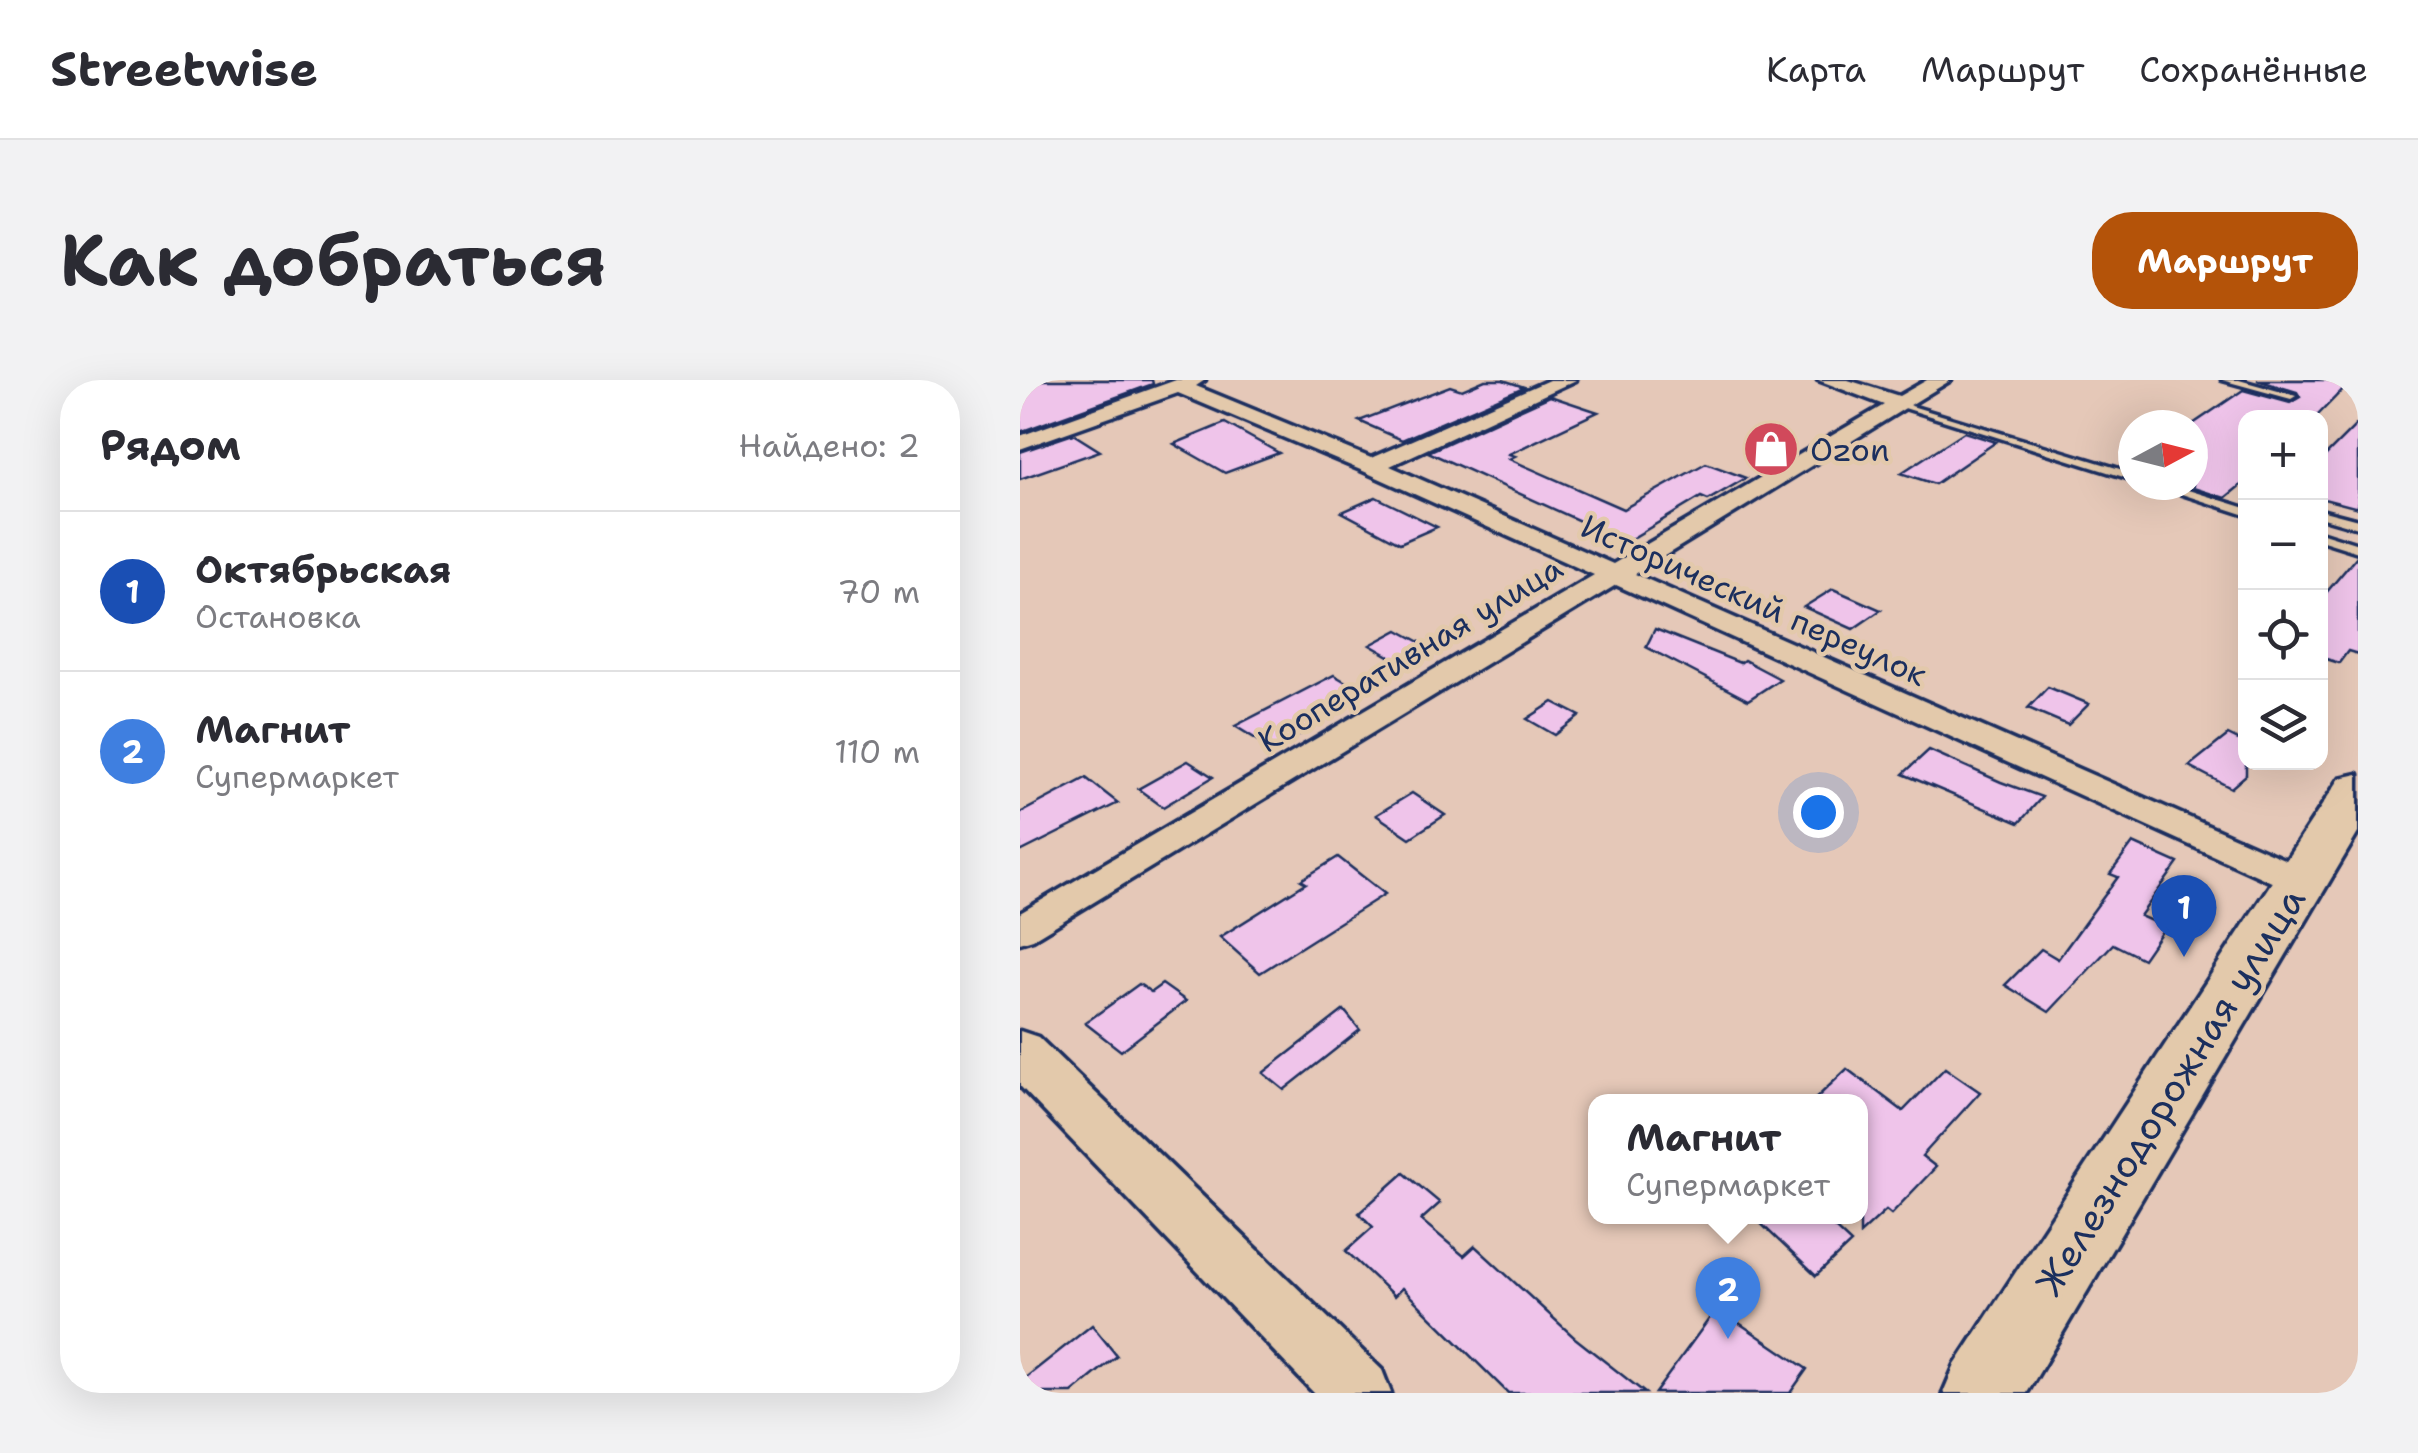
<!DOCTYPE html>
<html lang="ru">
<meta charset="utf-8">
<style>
body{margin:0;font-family:"Shantell Sans",sans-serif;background:#f2f2f3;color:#2b2b33}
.controls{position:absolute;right:30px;top:30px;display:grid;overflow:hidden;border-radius:20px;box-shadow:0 10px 40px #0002}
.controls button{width:90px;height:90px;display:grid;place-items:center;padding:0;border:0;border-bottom:2px solid #e1e1e2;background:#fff;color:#2b2b33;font:50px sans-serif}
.compass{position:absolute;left:1098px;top:30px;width:90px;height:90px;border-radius:50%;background:#fff;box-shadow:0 10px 40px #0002;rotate:83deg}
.you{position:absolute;left:798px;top:432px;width:35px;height:35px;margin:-25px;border:8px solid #fff;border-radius:50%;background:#1a73e8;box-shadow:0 0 0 15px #1a73e833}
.badge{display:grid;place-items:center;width:65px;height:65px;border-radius:50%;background:#b45309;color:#fff;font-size:32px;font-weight:700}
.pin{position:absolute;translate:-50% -82px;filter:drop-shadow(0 2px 5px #0008)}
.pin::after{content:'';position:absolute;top:52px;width:35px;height:30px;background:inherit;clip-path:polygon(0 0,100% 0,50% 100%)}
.popup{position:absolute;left:568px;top:714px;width:280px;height:130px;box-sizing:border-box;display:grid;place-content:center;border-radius:20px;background:#fff;filter:drop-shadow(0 2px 8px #0005);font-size:32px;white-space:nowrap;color:#7c7c81}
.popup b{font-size:38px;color:#2b2b33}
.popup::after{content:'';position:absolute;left:50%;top:100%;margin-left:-20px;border:20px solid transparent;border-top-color:#fff}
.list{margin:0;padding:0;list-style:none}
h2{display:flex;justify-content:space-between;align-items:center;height:130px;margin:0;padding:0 40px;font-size:42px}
h2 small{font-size:32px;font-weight:400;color:#7c7c81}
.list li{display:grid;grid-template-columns:65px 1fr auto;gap:30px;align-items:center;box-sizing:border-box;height:160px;padding:0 40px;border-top:2px solid #e1e1e2}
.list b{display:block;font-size:38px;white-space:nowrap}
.list p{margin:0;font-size:32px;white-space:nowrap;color:#7c7c81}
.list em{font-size:32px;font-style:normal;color:#7c7c81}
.icon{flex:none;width:55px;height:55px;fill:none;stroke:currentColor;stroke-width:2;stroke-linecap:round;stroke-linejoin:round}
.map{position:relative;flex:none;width:1338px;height:1013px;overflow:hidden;border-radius:40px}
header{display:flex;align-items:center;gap:60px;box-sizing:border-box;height:140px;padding:0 50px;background:#fff;border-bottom:2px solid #e1e1e2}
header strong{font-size:48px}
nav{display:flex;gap:55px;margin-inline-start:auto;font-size:35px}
.intro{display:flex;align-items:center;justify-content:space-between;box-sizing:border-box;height:240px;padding:0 60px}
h1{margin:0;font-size:70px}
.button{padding:25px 45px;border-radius:40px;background:#b45309;color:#fff;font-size:35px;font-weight:700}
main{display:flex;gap:60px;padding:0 60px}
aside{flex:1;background:#fff;border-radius:40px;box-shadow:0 10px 40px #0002}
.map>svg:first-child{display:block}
.building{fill:#efc4ea;stroke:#1b2f5e;stroke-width:2.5}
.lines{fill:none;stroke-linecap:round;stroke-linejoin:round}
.service-casing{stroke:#1b2f5e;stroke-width:7}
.minor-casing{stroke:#1b2f5e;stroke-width:7}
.tertiary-casing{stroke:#1b2f5e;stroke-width:7}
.primary-casing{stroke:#1b2f5e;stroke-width:7}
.service{fill:#e3c9ab;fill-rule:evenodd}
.minor{fill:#e3c9ab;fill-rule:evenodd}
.tertiary{fill:#e3c9ab;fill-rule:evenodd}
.primary{fill:#e3c9ab;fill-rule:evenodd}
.labels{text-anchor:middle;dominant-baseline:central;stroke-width:9;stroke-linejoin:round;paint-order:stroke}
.far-poi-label{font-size:32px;fill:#1b2f5e;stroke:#e3c9ab;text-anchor:start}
.far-street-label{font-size:32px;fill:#1b2f5e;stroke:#e3c9ab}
.street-label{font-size:38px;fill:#1b2f5e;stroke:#e3c9ab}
</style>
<header>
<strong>Streetwise</strong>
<nav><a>Карта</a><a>Маршрут</a><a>Сохранённые</a></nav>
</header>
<div class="intro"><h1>Как добраться</h1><a class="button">Маршрут</a></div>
<main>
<aside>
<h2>Рядом<small>Найдено: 2</small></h2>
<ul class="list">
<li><span class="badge" style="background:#1a4fb4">1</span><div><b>Октябрьская</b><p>Остановка</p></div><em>70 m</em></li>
<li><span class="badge" style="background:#3f7fe0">2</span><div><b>Магнит</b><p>Супермаркет</p></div><em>110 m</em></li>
</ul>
</aside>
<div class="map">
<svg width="1338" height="1013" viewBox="0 0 1338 1013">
<rect width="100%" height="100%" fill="#e5c8b8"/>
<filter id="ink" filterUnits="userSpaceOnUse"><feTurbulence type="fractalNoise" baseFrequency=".01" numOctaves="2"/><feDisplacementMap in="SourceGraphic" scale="20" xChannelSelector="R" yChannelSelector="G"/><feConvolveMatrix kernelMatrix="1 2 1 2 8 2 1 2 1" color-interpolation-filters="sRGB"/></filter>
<g filter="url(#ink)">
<g class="building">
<path d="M0 0H132L133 4 0 52Z"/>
<path d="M465 0H483L504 7 382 60 339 41 430 6 442 10Z"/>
<path d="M1237 0H1332L1295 38H1226V101L1205 118 1173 108V44L1223 10 1270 23 1280 17 1277 12Z"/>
<path d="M530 16 578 32 489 74 495 76 489 79 603 129 686 83 726 98 688 120 681 117 606 162 408 72Z"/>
<path d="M205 43 259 73 205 93 154 64Z"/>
<path d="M1338 43V128L1300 118V81Z"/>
<path d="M944 52 976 62 915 104 881 93Z"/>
<path d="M53 54 80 71 0 99V72Z"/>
<path d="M356 117 417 147 380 163 322 132Z"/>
<path d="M1338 175V274L1328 271 1319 283 1300 277V220Z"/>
<path d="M813 209 861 230 833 249 784 227Z"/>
<path d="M635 249 720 283 724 280 760 299 728 320 626 267Z"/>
<path d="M378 250 411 268 383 284 350 265Z"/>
<path d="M314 295 341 311 291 340 297 344 254 370 215 346Z"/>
<path d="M1028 307 1069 324 1048 345 1008 328Z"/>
<path d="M533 322 560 336 535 355 507 339Z"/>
<path d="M1208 355 1226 364V395L1211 408 1169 386Z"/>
<path d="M909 370 981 402 1022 417 999 443 883 394Z"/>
<path d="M168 381 193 397 143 427 118 409Z"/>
<path d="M66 398 98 423 0 472V433Z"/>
<path d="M392 413 425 435 390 458 356 435Z"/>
<path d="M1113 463 1158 483 1120 536 1145 547 1123 579 1093 564 1029 632 985 605 1021 569 1038 579 1098 497 1090 494Z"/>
<path d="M318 477 365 514 240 593 200 557 286 503 281 500Z"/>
<path d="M119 604 131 612 142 604 166 621 101 671 65 643Z"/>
<path d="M324 630 340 650 264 710 243 693Z"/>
<path d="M925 688 960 712 902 776 916 787 871 834 866 830 840 854V722H792L827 689 883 731Z"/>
<path d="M384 793 420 823 401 840 444 876 455 866 555 958 625 1013H488L382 908 374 916 326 871 353 847 339 833Z"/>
<path d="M733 836H802L831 863 796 896Z"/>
<path d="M697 928 787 989 770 1013H635Z"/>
<path d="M72 945 97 976 52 1013H0V1002Z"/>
</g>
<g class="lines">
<g class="service-casing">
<g id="service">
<path d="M1202 0H1219L1276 16 1271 19Z"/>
<path d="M875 21 1113 93V100L875 25Z"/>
<path d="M1134 105H1152L1226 128V135Z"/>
<path d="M1300 130 1338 140V148L1300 137Z"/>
<path d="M1300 152 1338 164V172L1300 160Z"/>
</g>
</g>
<g class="minor-casing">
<path id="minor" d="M156 0H185L176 6 351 78 529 0H556L370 86 593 184 864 25 798 0H828L879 16 907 0H931L615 194 1291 491 1296 500 1291 509 1279 512 1267 509 596 205 13 559 0 563V533L574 195 343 91 158 13 0 69V56Z"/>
</g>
<g class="tertiary-casing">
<path id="tertiary" d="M0 651 18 657 362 990 371 1013H294L0 706Z"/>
</g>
<g class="primary-casing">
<path id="primary" d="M1338 394V453L1007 1013H923L935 985 1320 398Z"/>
</g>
<use href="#service" class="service"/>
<use href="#minor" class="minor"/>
<use href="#tertiary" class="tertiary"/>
<use href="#primary" class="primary"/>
</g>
</g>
<defs>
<g id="shop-disc" transform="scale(2.875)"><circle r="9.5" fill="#d1495b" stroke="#e3c9ab"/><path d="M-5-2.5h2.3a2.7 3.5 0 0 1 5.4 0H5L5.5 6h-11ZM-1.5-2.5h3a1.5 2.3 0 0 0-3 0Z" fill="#fff"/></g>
</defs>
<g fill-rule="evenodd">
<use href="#shop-disc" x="751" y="69"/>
</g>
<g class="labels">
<g class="far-poi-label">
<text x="790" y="69">Ozon</text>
</g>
<g class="far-street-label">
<text transform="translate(734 220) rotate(24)">Исторический переулок</text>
<text transform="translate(390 274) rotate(-31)">Кооперативная улица</text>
</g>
<g class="street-label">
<text transform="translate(1150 711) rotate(-58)">Железнодорожная улица</text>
</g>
</g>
</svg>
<div class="controls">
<button>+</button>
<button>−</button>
<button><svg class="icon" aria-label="locate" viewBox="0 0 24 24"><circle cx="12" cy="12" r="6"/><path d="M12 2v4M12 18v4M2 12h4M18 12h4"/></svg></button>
<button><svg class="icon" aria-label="layers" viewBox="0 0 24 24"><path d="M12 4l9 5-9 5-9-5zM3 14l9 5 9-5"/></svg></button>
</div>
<svg class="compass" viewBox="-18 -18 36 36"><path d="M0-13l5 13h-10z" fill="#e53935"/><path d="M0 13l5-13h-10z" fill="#7c7c81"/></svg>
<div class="you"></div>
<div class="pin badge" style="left:1164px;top:577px;background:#1a4fb4">1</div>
<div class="pin badge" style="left:708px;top:959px;background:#3f7fe0">2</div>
<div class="popup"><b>Магнит</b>Супермаркет</div>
</div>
</main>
